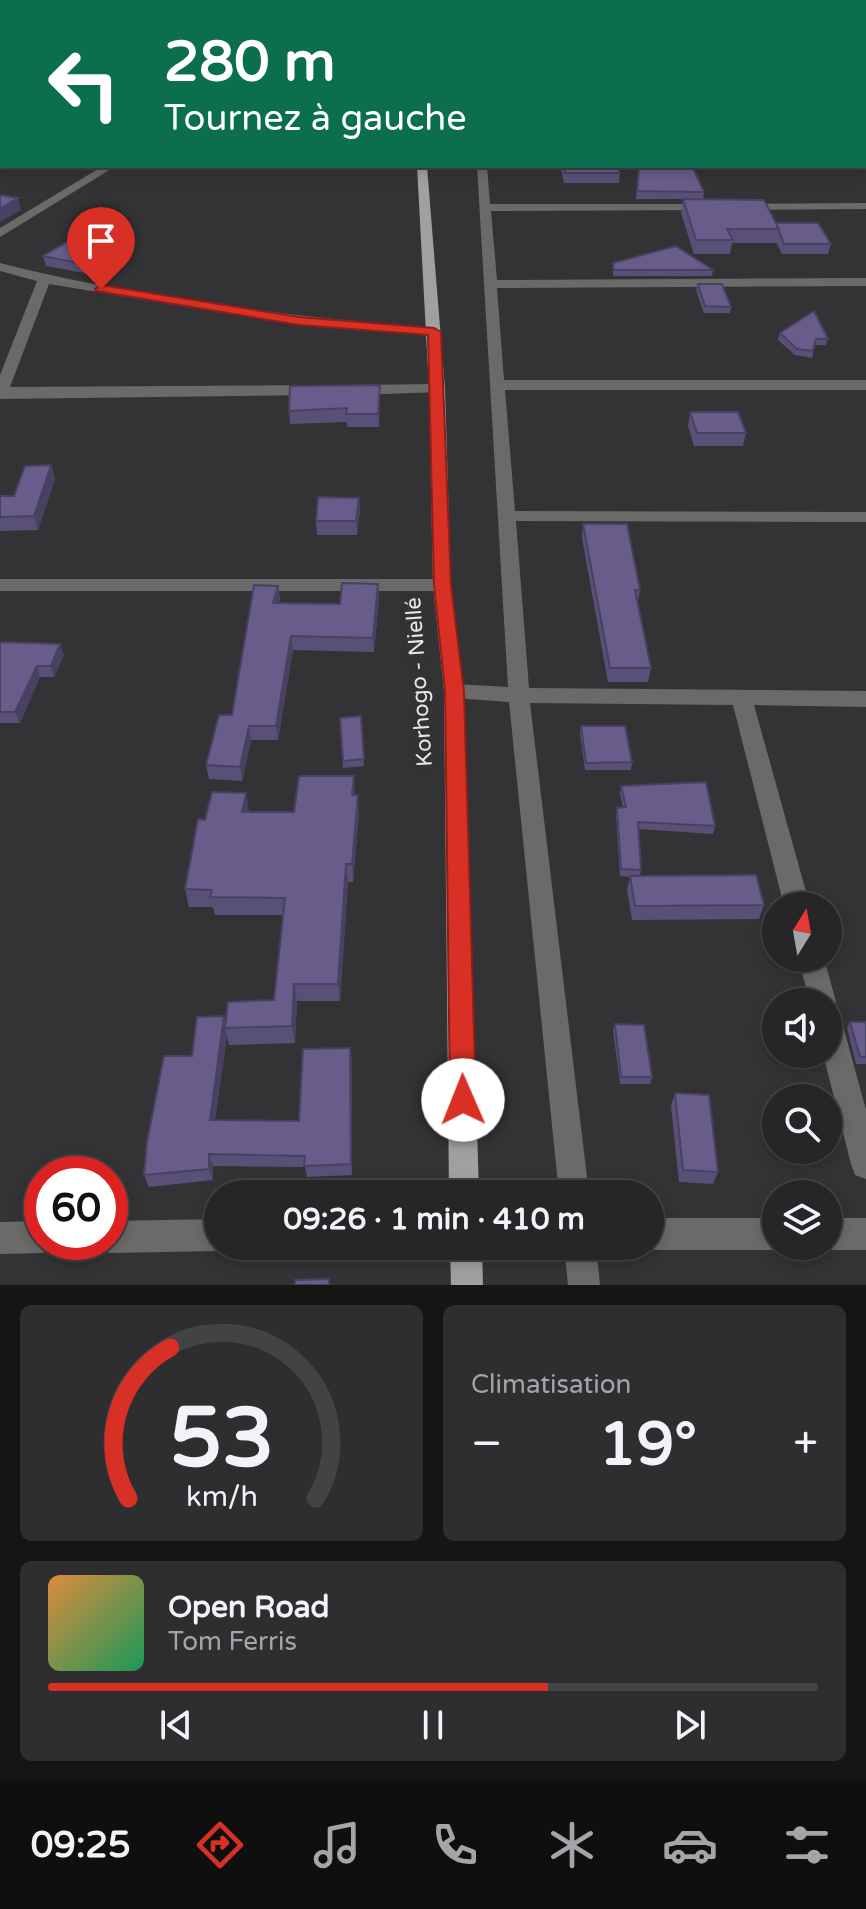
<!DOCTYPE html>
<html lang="fr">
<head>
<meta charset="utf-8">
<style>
  :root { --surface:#262628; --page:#2e2e30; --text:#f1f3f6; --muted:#a4a5a8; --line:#424345; --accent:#d93025 }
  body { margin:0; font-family:"Varela Round",sans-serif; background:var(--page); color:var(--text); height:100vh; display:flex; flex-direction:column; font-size:30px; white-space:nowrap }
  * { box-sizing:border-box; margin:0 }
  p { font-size:26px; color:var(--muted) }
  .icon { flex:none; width:44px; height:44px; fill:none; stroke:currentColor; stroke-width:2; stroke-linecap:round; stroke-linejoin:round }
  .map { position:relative; height:1285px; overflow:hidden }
  .sheet { display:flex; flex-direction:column; gap:20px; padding:20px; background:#151516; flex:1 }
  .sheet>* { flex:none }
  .top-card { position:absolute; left:0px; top:0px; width:866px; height:168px; box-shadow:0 4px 12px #0003,0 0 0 2px var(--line); background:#0b6e4f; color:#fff; overflow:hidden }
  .needle { width:52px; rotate:11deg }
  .controls { position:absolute; left:762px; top:892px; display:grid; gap:16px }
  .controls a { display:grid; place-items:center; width:80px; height:80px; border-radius:50%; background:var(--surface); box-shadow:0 4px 12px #0003,0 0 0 2px var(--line); font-size:40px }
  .speed { position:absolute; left:24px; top:1156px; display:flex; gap:16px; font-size:40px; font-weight:700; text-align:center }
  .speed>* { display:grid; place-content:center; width:104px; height:104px; border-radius:50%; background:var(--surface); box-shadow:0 4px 12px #0003,0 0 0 2px var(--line); line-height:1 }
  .speed .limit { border:12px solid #d22; background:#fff; color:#111 }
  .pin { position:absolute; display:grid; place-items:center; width:68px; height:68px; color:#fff; margin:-82px -34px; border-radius:50% 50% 50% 0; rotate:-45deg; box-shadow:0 0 8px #0007 }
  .pin .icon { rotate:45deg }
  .me { position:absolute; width:88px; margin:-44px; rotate:359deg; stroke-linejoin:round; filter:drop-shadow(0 0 6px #0008) }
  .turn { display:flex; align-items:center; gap:28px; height:168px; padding:0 32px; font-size:36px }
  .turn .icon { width:104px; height:104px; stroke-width:2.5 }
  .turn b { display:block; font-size:56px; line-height:68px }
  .big { font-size:60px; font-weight:700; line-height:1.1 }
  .sheet .tile { flex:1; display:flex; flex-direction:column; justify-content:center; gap:12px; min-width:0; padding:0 28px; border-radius:12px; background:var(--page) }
  .sheet .dial { align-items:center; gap:0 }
  .dial svg { height:208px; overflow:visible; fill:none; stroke:var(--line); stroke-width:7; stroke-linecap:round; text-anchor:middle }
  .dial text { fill:var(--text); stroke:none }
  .song { display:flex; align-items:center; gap:24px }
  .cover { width:96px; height:96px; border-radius:12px; background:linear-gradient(135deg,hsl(30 70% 55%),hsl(150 70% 35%)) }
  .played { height:8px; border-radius:4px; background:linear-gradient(90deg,var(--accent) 65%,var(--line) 65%) }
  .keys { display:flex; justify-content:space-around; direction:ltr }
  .heat { display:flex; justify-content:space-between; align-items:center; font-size:44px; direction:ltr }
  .sheet .tiles { flex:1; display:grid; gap:20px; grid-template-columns:1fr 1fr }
  .tile:last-child { grid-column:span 2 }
  .trip { position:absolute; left:204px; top:1180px; width:460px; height:80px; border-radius:40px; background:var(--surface); box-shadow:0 4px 12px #0003,0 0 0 2px var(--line); font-weight:700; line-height:80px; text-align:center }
  .menu { display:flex; height:128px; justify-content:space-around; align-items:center; background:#0f0f10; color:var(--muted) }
  .menu .icon { width:56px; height:56px }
  .menu .active { color:var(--accent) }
  .menu b { font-size:36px; color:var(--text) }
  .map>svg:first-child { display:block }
</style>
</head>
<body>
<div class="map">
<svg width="866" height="1285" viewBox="0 0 866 1285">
  <rect width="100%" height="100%" fill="#333235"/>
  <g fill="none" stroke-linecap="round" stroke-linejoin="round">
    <path fill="#6a6b69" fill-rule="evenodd" d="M159 0H169L171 2H161Z
      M296 0H304L305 2H297Z
      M459 0H467L468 2H460Z
      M0 31H2V37H0Z
      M103 166H116L0 237V228Z
      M477 166H487L490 204H707L713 207 707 210 491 211 497 280 866 278V286L497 288 504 380H866V390H505L515 511 866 512V522L516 521 529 688 866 691V707L754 705 810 906H784L733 705 530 703 589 1194H559L509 702 454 698 447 696 444 691 447 686 454 684 508 687Z
      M866 203V209L743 210 737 207 743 204Z
      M0 263C141 299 289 316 434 328L441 332 434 336 299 325 49 284 10 387 317 385 325 390 317 395 0 399V375L37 281 0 271Z
      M437 384 442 386V392L353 395 345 390 353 385Z
      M0 579H442L451 585 442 591H0Z
      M798 958H824L836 1002 832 1011 838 1013 842 1022 866 1110V1179L855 1175 851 1164 823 1054H828V1002H810Z
      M650 1218H776V1246H785L776 1250H650L641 1246H650Z
      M828 1218H866V1250H828L819 1246H828Z
      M218 1219V1246H229L218 1251 110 1253 99 1248 96 1242H110V1221Z
      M42 1221V1242H56L53 1248 42 1253 0 1254V1222Z
      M564 1246H596L600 1285H568Z"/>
    <path fill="#a0a19f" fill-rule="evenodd" d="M411 0H419L410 2Z
      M417 166H427L445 389 451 585 464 691 479 1194H449L444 691 433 585 429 389Z
      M450 1246H482L483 1285H451Z"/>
  </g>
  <path fill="#595077" d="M560 166H617L620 173 619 183H564Z
    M639 166 704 192 703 200 776 223 831 244 828 254H782L776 242V243H732L730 254H694L681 213 683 199H685H636Z
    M125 243 127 252 95 275 46 266 43 256Z
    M613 263 713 270 712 276H613Z
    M698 284 731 307 730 313H704L696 290Z
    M780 333 828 339 826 345H815L812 358 795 355 778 340Z
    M380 385 379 427H347V422L290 424 289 411Z
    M690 413 746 433 743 446H694L688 426Z
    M51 465 55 479 38 530 0 531V496H14Z
    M359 498 360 511 357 535H317L316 521Z
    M583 524 640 590 638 602 651 668 648 682H608L582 538Z
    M278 586 280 600 279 603 340 604 379 598 374 652 293 650 278 740H251L242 781 209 779 206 765 232 715Z
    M0 642 64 655 54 677H40L20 723H0Z
    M361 716 364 766 343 768 340 718Z
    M581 726 632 762 631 770H585L580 734Z
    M621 786 715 826 713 834 638 829 641 870 640 876 764 905 759 919 632 920 627 890 630 877 620 876 616 815 617 808 623 807 620 794Z
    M355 795 359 813 353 882H348L340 1001H297L295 1043 229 1045 227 1035 215 1120 299 1121 350 1048 352 1061V1175L307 1177 305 1167 213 1166V1180L149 1187 144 1175 192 1056 226 1021 274 1000 283 915H215L213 907H189L185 889 205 820 249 812H294Z
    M850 1022H866V1064H856L847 1028Z
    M615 1024 652 1077 650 1084H620L613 1030Z
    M675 1093 718 1172 713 1184 679 1182 671 1106Z"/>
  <path fill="#494161" d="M18 198 21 210 0 222V209Z
    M125 243 127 252 95 275 93 266Z
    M51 465 55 479 38 530 34 516Z
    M359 498 360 511 357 535 356 521Z
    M378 584 379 598 374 652 373 638Z
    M278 586 280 600 275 617 273 603Z
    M291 636 293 650 278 740 276 726Z
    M60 644 64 655 54 677 51 666Z
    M37 666 40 677 20 723 15 712Z
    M249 726 251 740 242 781 240 767Z
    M354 776 355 794 353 813 352 795Z
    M246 793 249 811 242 812Z
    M358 795 359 813 353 882 352 864Z
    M346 864 348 882 340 1001 338 984Z
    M294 984 297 1001 295 1043 292 1026Z
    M224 1016 228 1028H225L227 1035 213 1132 210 1120Z
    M350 1048 352 1061V1175L351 1164Z
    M209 1154 213 1166V1180L209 1169Z"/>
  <path fill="#685d8a" stroke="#494161" stroke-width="2" d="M198 0H293L297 2 192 1Z
    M563 166H617L620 173H565Z
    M639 166H692L704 192 637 191Z
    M0 195 18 198 0 209Z
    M683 199 764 200 779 229H727L733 240H696Z
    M776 223H818L831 244H784Z
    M79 235 125 243 93 266 43 256Z
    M676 246 713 270H614L613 263Z
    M698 284H722L731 307 705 306Z
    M814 311 828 339H816L813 351 797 349 780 333Z
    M380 385 378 414H346L347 408 289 411 290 386Z
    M690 412H738L746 433H697Z
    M51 465 34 516 0 517V496H14L25 466Z
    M318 497 359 498 356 521H316Z
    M583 524H627L640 590H635L651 668H610Z
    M342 583 378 584 373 638 291 636 276 726H249L240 767 206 765 219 715H232L254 585 278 586 273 603 340 604Z
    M0 642 60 644 51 666H37L15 712H0Z
    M361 716 364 759 343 761 340 718Z
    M581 726H625L632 762 586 763Z
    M299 776H354L352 795H358L352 864H346L338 984H294L292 1026 225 1028 228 1002 274 1000 285 898 210 897 212 890 185 889 198 819 205 820 212 792 246 793 242 812H294Z
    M706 782 715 826 638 822 641 870 621 869 617 808 626 807 621 786Z
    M756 875 764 905 635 906 630 876Z
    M224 1016 210 1120 299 1121 303 1049 350 1048 351 1164 304 1166 305 1156 209 1154V1169L144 1175 147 1142 164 1056H192L197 1017Z
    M850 1022H866V1057H860Z
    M615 1024 644 1025 652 1077H621Z
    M675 1093 709 1095 718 1172 683 1170Z
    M329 1279V1285H295V1280Z"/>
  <path fill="#d93025" stroke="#8d1f18" stroke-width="2" d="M101 285 299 317 434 328 441 332 451 585 464 691 476 1100 472 1109 463 1113 453 1109 450 1100 445 691 434 585 428 335 299 325 96 291 95 289Z"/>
  <g text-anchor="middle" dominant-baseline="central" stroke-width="8" stroke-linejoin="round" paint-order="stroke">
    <g font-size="22" fill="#e8e8e9" stroke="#333235">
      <text transform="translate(419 682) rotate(-94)">Korhogo - Niellé</text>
    </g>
  </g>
</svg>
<div class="controls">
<a><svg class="needle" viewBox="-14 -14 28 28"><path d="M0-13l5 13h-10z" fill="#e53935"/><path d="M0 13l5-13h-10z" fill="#a4a5a8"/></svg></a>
<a><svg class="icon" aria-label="sound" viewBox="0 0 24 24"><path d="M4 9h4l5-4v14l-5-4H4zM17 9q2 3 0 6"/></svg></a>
<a><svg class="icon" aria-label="search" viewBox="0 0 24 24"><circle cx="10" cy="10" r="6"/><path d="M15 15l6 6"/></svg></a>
<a><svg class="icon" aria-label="layers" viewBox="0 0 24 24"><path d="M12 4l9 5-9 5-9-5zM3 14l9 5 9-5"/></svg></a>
</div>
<div class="speed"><div class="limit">60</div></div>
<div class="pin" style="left:101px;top:289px;background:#d93025"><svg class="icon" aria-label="arrive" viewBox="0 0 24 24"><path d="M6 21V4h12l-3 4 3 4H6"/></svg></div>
<svg class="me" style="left:463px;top:1100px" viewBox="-20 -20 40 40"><circle r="19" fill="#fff"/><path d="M0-13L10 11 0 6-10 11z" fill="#d93025"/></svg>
<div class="trip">09:26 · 1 min · 410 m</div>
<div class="top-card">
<div class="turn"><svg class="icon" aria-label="left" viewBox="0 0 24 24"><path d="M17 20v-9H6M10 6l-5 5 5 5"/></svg><div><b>280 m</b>Tournez à gauche</div></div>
</div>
</div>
<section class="sheet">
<div class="tiles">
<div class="tile dial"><svg viewBox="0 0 100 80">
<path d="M14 69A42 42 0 1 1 86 69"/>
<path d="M14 69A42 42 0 0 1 30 11" stroke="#d93025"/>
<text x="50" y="56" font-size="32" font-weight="700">53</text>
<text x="50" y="72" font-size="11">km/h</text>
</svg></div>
<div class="tile"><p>Climatisation</p>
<div class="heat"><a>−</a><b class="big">19°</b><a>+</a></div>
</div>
<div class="tile">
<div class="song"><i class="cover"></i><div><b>Open Road</b><p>Tom Ferris</p></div></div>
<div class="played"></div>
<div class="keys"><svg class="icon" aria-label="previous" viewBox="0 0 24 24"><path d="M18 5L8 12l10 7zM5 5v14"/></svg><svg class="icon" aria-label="pause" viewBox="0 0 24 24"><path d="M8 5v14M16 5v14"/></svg><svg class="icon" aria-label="next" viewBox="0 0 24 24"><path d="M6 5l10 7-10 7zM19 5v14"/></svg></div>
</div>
</div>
</section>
<nav class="menu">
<b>09:25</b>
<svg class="icon active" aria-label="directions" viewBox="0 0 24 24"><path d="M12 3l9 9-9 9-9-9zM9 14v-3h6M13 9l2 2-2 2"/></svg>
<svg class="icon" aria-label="music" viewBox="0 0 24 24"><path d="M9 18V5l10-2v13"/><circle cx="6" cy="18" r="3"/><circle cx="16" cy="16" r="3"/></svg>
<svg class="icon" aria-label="phone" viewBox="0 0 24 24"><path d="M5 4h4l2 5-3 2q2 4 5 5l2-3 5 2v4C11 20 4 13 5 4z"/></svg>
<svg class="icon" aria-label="climate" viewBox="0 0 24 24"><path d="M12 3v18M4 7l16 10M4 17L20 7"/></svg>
<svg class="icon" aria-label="car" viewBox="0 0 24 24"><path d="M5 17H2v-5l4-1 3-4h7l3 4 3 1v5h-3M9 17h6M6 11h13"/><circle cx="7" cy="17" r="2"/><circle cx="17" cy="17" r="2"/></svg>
<svg class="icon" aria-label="filters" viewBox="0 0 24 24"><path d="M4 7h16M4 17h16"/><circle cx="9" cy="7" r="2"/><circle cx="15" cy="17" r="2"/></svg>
</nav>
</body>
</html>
